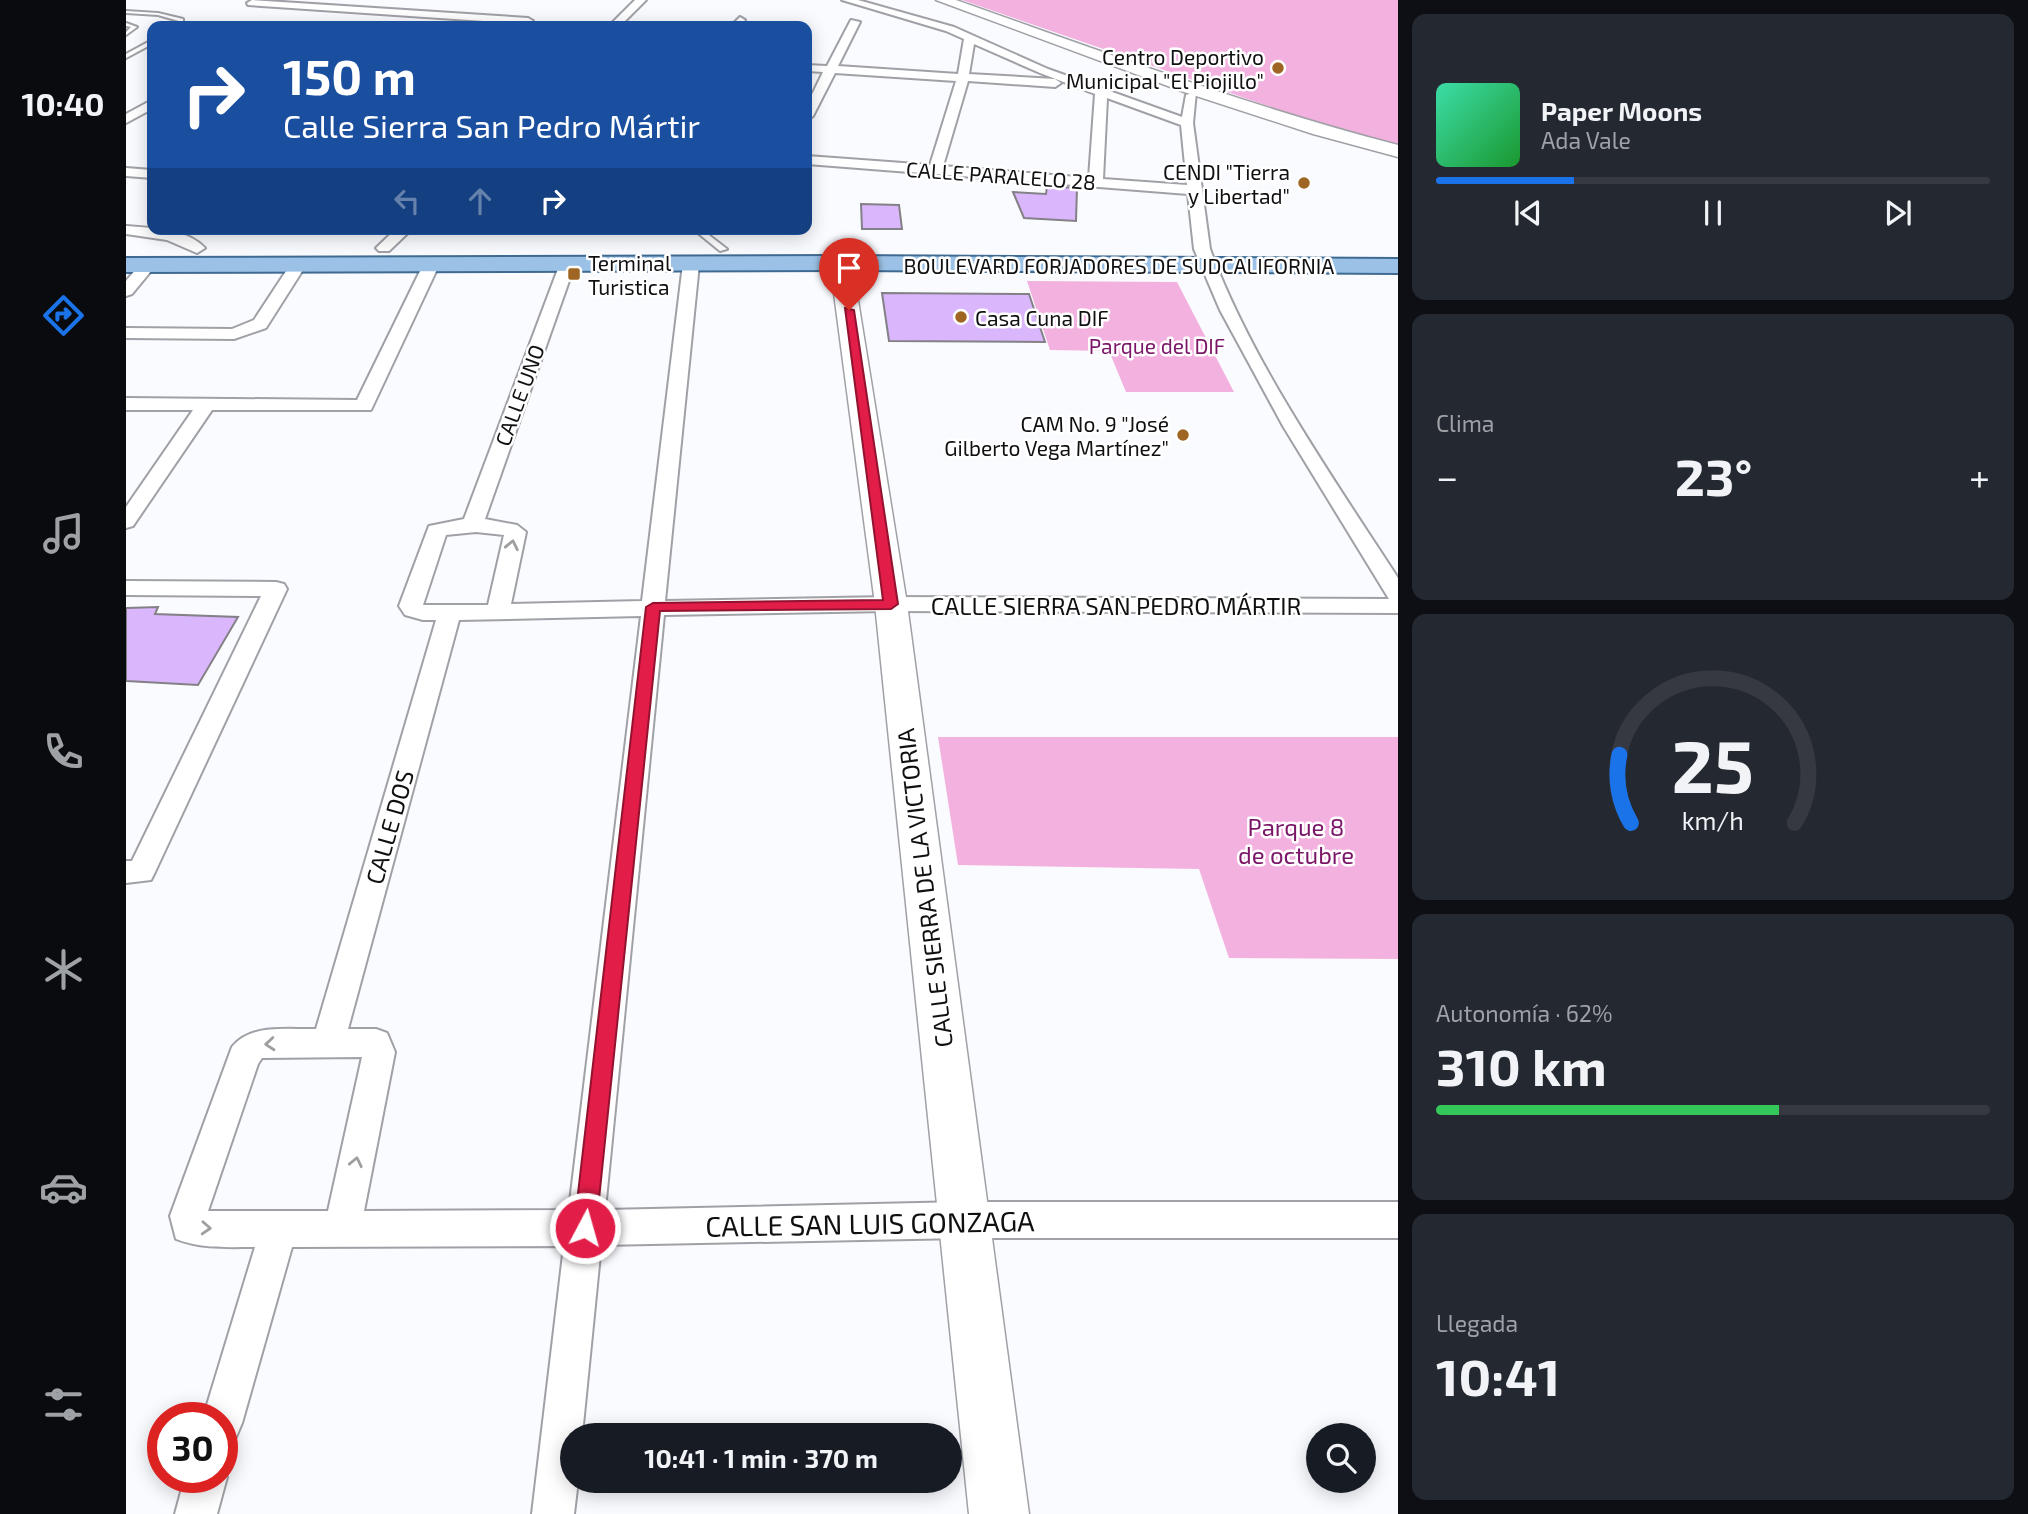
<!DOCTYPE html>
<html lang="es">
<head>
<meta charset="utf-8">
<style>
  :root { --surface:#171b24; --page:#242831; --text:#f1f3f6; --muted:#9ea1a6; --line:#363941; --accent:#1a73e8 }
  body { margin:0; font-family:"Exo 2",sans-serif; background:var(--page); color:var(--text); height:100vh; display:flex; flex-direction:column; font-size:26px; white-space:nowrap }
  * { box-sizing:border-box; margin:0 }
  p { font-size:23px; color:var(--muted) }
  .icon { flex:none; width:38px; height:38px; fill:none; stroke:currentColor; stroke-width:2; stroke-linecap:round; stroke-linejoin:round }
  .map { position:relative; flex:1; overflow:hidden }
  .drawer { display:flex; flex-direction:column; gap:14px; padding:14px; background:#0d0f14; width:630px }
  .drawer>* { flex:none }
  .banner { position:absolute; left:21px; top:21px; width:665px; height:214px; border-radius:14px; box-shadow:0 4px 18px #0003; background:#1a4fa0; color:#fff; overflow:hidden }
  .tools { position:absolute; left:1180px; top:1423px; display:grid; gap:14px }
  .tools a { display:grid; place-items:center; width:70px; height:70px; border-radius:50%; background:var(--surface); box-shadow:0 4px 18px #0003; font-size:35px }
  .speed { position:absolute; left:21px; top:1402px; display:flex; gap:14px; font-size:35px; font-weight:700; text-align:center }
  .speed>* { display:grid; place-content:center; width:91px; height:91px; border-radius:50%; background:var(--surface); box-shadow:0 4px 18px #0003; line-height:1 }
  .speed .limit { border:10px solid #d22; background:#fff; color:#111 }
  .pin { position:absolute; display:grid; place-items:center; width:60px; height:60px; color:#fff; margin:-72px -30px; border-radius:50% 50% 50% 0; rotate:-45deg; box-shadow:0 0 7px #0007 }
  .pin .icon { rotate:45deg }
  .me { position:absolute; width:77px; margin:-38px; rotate:6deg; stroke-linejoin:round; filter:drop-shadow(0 0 5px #0008) }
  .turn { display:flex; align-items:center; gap:24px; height:147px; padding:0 21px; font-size:32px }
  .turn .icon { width:91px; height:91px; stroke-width:2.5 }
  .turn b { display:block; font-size:49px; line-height:60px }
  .lanes { display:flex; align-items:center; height:66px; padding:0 21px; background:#0003; justify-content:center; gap:35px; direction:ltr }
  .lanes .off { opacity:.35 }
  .big { font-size:52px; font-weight:700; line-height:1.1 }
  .drawer .widget { flex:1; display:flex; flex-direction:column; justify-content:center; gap:10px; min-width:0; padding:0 24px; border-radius:14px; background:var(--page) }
  .drawer .dial { align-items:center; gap:0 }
  .dial svg { height:182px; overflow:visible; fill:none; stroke:var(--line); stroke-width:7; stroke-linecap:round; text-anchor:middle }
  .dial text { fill:var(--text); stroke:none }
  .song { display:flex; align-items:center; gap:21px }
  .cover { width:84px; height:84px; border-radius:10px; background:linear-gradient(135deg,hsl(160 70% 55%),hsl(130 70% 35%)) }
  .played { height:7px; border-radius:4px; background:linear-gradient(90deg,var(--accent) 25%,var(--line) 25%) }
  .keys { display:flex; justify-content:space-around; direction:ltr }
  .heat { display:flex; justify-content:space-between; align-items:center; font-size:38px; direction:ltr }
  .charge { height:10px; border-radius:5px; background:linear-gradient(90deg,#34c759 62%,var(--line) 0) }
  .trip { position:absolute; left:434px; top:1423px; width:402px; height:70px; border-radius:35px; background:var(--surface); box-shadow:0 4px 18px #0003; font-weight:700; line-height:70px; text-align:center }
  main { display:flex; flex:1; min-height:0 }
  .tab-bar { display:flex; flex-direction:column; width:126px; justify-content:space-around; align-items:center; background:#090b0e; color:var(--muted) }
  .tab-bar .icon { width:49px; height:49px }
  .tab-bar .on { color:var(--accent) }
  .tab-bar b { font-size:32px; color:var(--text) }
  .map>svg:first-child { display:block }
</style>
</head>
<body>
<main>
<nav class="tab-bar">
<b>10:40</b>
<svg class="icon on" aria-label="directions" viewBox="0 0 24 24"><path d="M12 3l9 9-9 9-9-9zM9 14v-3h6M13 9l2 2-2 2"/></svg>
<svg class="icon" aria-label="music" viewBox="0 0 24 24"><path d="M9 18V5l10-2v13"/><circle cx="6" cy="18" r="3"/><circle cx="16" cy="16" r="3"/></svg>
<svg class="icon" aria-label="phone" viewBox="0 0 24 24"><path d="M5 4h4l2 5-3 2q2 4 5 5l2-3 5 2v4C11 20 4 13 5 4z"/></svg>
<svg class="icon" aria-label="climate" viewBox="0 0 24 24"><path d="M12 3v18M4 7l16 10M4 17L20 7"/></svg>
<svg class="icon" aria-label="car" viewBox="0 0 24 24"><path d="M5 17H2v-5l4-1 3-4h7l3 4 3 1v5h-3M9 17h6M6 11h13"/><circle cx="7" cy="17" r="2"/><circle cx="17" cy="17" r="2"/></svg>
<svg class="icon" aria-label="filters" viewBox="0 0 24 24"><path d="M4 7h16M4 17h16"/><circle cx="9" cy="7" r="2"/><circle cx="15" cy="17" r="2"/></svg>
</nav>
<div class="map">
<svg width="1272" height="1514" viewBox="0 0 1272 1514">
  <rect width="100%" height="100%" fill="#fafbff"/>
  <path fill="#f3b1e0" d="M836 0H1272V145L1228 136Z
    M901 281 1051 282 1108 392H1000L983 351 924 350Z
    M812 737H1272V959L1103 958 1073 869 832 865Z"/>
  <path fill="#dab6fd" stroke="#838086" stroke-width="2" d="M921 186 951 188 950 221 898 218 887 192 920 194Z
    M735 204 773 205 776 229H736Z
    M756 293 903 294 919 342 763 341Z
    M32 607 29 614 112 617 72 685 0 681V608Z"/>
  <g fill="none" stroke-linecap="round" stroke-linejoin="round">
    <defs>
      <path id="lane" d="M0 11 32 13 57 19V26H53V21L32 15 0 13Z
        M0 23 11 27 0 35V32L5 27 0 26Z
        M26 40V44L0 58V54Z
        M567 229H575L601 249 594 251Z"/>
      <path id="street" d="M126 0 402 18 407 21 402 24 122 5 121 3Z
        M509 0H520L494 26H483Z
        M716 0H732L828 27 922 69 1056 117 1060 95 1070 92 1067 123 1084 249C1125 361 1207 478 1272 578V613L763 611 538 615 479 1210 837 1202H1272V1238H837L475 1245 456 1435H446V1480H452L448 1514H406L438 1246 166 1247 116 1423 110 1437 96 1443V1418H77L129 1247C101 1247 76 1249 50 1239L44 1216 106 1047C125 1023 162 1030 190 1029L310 620H297L279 615 273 606 303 526 338 519 435 261H447L449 264 359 519 391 525 400 532 385 604 516 601 557 264 565 259 573 264 539 601 763 597 1263 599 1157 426 1094 310 1068 249 1062 194 681 164V156L804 165 830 81 709 73 687 116 681 120V105L697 72 681 71V65L701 66 725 20 734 22 712 66 832 74 838 39 820 31ZM848 44 914 73 969 94 963 178 817 166 842 81 929 87 935 83 929 79 843 74ZM981 98 1055 125 1061 185 977 179ZM350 532 378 535 362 605H297L320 535ZM515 616 443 1210 238 1211 269 1052 261 1033 250 1029H222L333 620ZM236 1057 202 1211H82L132 1064 136 1058Z
        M614 17 619 20 615 26H605Z
        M26 100V109L0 123V114Z
        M0 168 26 170V178L0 176Z
        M0 226C24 228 61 228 79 248L71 253 41 240 0 234Z
        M270 229H286L263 251H253L250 248Z
        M22 260 30 265 6 294 0 296V281L16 262Z
        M172 260 180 265 140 328 108 339 0 338V328L106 329 128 320 166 262Z
        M305 260 313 265 245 410H86L7 526 0 528V507L67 410H0V398L231 400 297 265Z
        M0 581 150 582 158 584 161 589 29 872 25 880 0 883V861H6L135 596 0 595Z
        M96 1466 101 1477 91 1514H49L59 1477H96Z"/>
      <path id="secondary" d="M810 0H830C977 52 1122 106 1272 145V157L1187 134 1058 92Z
        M715 256 723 258 726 263 781 604 903 1514H843L749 604 704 263 707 258Z"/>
      <path id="primary" d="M715 256 1272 259V273L715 270 0 272V258Z"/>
    </defs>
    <use href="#lane" stroke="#a0a1a7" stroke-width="4"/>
    <use href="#street" stroke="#a0a1a7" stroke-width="4"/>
    <use href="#secondary" stroke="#a0a1a7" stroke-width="3"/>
    <use href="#primary" stroke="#3f6a91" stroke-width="4"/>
    <use href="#lane" fill="#fff" fill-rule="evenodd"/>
    <use href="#street" fill="#fff" fill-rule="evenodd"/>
    <use href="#secondary" fill="#fff" fill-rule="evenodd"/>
    <use href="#primary" fill="#9bc2e6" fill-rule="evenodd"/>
  </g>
  <defs><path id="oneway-chevron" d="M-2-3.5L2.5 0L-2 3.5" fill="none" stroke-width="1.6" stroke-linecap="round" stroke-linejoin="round" transform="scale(1.75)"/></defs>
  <g stroke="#9f9fa0">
    <use href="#oneway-chevron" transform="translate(386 545) rotate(-78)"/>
    <use href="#oneway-chevron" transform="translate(144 1044) rotate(175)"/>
    <use href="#oneway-chevron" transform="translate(230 1162) rotate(-78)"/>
    <use href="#oneway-chevron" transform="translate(80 1228) rotate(3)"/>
  </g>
  <path fill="#e11d48" stroke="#92132f" stroke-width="2" d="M719 308 728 310 772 604 765 609 534 611 470 1228 466 1235 459 1239 451 1235 448 1228 520 607 527 603 757 600Z"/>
  <g fill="#9e6622" stroke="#fff" stroke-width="2.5">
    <circle cx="1152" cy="68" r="7"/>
    <circle cx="1178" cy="183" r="7"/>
    <rect x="441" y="267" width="14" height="14" rx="3.5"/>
    <circle cx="835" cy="317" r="7"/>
    <circle cx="1057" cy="435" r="7"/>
  </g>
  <g text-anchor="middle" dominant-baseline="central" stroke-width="5" stroke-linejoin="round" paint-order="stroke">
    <g font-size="21" fill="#101012" stroke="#fff" text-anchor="end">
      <text x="1138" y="56">Centro Deportivo<tspan x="1138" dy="24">Municipal "El Piojillo"</tspan></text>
      <text x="1164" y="171">CENDI "Tierra<tspan x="1164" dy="24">y Libertad"</tspan></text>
      <text x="462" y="262" text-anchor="start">Terminal<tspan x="462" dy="24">Turistica</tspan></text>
      <text x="849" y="317" text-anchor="start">Casa Cuna DIF</text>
      <text x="1043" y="423">CAM No. 9 "José<tspan x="1043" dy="24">Gilberto Vega Martínez"</tspan></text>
    </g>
    <g font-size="21" fill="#101012" stroke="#fff">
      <text transform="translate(875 175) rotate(4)">CALLE PARALELO 28</text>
      <text x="993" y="265">BOULEVARD FORJADORES DE SUDCALIFORNIA</text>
      <text transform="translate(393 395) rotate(-70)">CALLE UNO</text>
    </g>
    <g font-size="21" fill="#7a1567" stroke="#fff">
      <text x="1031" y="345">Parque del DIF</text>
    </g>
    <g font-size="24" fill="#101012" stroke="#fff">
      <text x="990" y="605">CALLE SIERRA SAN PEDRO MÁRTIR</text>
      <text transform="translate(263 827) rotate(-74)">CALLE DOS</text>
      <text transform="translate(798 888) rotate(-97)">CALLE SIERRA DE LA VICTORIA</text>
    </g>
    <g font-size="24" fill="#7a1567" stroke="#fff">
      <text x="1170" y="826">Parque 8<tspan x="1170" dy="28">de octubre</tspan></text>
    </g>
    <g font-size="28" fill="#101012" stroke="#fff">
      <text transform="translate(744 1223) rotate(-1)">CALLE SAN LUIS GONZAGA</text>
    </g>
  </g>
</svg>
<div class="tools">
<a><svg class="icon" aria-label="search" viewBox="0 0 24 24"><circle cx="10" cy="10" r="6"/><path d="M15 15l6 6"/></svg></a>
</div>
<div class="speed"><div class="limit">30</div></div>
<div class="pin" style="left:723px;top:310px;background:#d93025"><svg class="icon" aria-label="arrive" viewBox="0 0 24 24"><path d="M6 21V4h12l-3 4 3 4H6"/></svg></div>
<svg class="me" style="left:459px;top:1228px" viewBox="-20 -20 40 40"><circle r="17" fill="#e11d48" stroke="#fff" stroke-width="3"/><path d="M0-11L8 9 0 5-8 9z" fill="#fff"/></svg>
<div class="trip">10:41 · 1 min · 370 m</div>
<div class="banner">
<div class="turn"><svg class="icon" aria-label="right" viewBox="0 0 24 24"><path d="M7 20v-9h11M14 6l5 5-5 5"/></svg><div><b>150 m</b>Calle Sierra San Pedro Mártir</div></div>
<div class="lanes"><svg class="icon off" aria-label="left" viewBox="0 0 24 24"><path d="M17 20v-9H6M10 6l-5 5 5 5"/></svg><svg class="icon off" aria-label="ahead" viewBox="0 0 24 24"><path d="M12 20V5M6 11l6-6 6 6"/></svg><svg class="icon" aria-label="right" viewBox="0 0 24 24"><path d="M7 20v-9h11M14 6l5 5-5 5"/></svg></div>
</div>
</div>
<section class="drawer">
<div class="widget">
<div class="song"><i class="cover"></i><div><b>Paper Moons</b><p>Ada Vale</p></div></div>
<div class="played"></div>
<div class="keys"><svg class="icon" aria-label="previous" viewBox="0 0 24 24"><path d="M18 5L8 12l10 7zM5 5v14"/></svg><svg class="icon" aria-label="pause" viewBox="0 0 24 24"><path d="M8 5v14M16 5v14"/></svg><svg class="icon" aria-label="next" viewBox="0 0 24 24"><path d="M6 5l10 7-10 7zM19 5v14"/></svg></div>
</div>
<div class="widget"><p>Clima</p>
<div class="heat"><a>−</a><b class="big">23°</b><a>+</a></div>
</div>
<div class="widget dial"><svg viewBox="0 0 100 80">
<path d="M14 69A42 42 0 1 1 86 69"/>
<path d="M14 69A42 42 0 0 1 9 39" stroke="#1a73e8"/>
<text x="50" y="56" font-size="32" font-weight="700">25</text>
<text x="50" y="72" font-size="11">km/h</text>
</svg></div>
<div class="widget"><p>Autonomía · 62%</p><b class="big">310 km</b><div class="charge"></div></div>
<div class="widget"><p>Llegada</p><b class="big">10:41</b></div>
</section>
</main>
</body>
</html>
